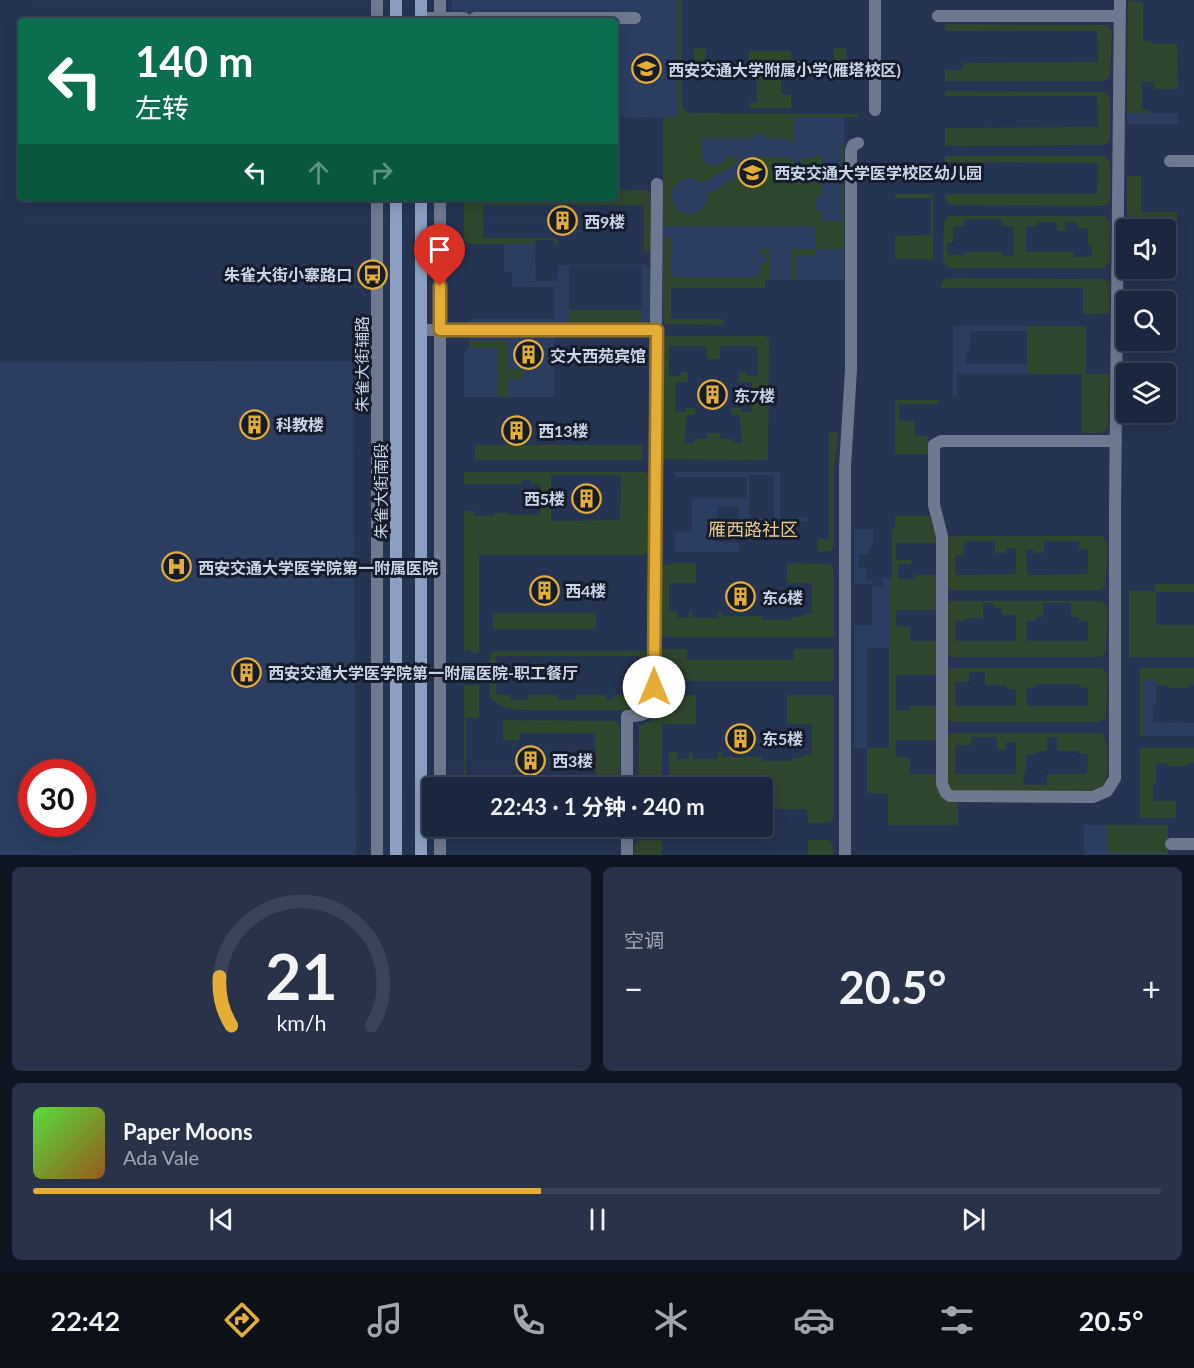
<!DOCTYPE html>
<html lang="zh">
<head>
<meta charset="utf-8">
<style>
  :root { --surface:#1b273e; --page:#283349; --text:#f1f3f6; --muted:#a0a5b0; --line:#394458; --accent:#e5ad35 }
  body { margin:0; font-family:Lato,"Noto Sans SC",sans-serif; background:var(--page); color:var(--text); height:100vh; display:flex; flex-direction:column; font-size:22px; white-space:nowrap }
  * { box-sizing:border-box; margin:0 }
  p { font-size:20px; color:var(--muted) }
  .icon { flex:none; width:33px; height:33px; fill:none; stroke:currentColor; stroke-width:2; stroke-linecap:round; stroke-linejoin:round }
  .map { position:relative; height:855px; overflow:hidden }
  .sheet { display:flex; flex-direction:column; gap:12px; padding:12px; background:#0f1522; flex:1 }
  .sheet>* { flex:none }
  .banner { position:absolute; left:18px; top:18px; width:600px; height:183px; border-radius:6px; box-shadow:0 3px 15px #0003,0 0 0 2px var(--line); background:#0b6e4f; color:#fff; overflow:hidden }
  .controls { position:absolute; left:1116px; top:219px; display:grid; gap:12px }
  .controls a { display:grid; place-items:center; width:60px; height:60px; border-radius:6px; background:var(--surface); box-shadow:0 3px 15px #0003,0 0 0 2px var(--line); font-size:30px }
  .speed { position:absolute; left:18px; top:759px; display:flex; gap:12px; font-size:30px; font-weight:700; text-align:center }
  .speed>* { display:grid; place-content:center; width:78px; height:78px; border-radius:50%; background:var(--surface); box-shadow:0 3px 15px #0003,0 0 0 2px var(--line); line-height:1 }
  .speed .limit { border:9px solid #d22; background:#fff; color:#111 }
  .pin { position:absolute; display:grid; place-items:center; width:51px; height:51px; color:#fff; margin:-62px -26px; border-radius:50% 50% 50% 0; rotate:-45deg; box-shadow:0 0 6px #0007 }
  .pin .icon { rotate:45deg }
  .me { position:absolute; width:66px; margin:-33px; rotate:0deg; stroke-linejoin:round; filter:drop-shadow(0 0 4px #0008) }
  .turn { display:flex; align-items:center; gap:21px; height:126px; padding:0 18px; font-size:27px }
  .turn .icon { width:78px; height:78px; stroke-width:2.5 }
  .turn b { display:block; font-size:42px; line-height:51px }
  .lanes { display:flex; align-items:center; height:57px; padding:0 18px; background:#0003; justify-content:center; gap:30px; direction:ltr }
  .lanes .off { opacity:.35 }
  .big { font-size:45px; font-weight:700; line-height:1.1 }
  .sheet .widget { flex:1; display:flex; flex-direction:column; justify-content:center; gap:9px; min-width:0; padding:0 21px; border-radius:9px; background:var(--page) }
  .sheet .dial { align-items:center; gap:0 }
  .dial svg { height:156px; overflow:visible; fill:none; stroke:var(--line); stroke-width:7; stroke-linecap:round; text-anchor:middle }
  .dial text { fill:var(--text); stroke:none }
  .song { display:flex; align-items:center; gap:18px }
  .cover { width:72px; height:72px; border-radius:9px; background:linear-gradient(135deg,hsl(110 70% 55%),hsl(30 70% 35%)) }
  .played { height:6px; border-radius:3px; background:linear-gradient(90deg,var(--accent) 45%,var(--line) 45%) }
  .keys { display:flex; justify-content:space-around; direction:ltr }
  .heat { display:flex; justify-content:space-between; align-items:center; font-size:33px; direction:ltr }
  .sheet .tiles { flex:1; display:grid; gap:12px; grid-template-columns:1fr 1fr }
  .widget:last-child { grid-column:span 2 }
  .trip { position:absolute; left:422px; top:777px; width:351px; height:60px; border-radius:6px; background:var(--surface); box-shadow:0 3px 15px #0003,0 0 0 2px var(--line); font-weight:700; line-height:60px; text-align:center }
  .tabs { display:flex; height:96px; justify-content:space-around; align-items:center; background:#0b1019; color:var(--muted) }
  .tabs .icon { width:42px; height:42px }
  .tabs .selected { color:var(--accent) }
  .tabs b { font-size:27px; color:var(--text) }
  .map>svg:first-child { display:block }
</style>
</head>
<body>
<div class="map">
<svg width="1194" height="855" viewBox="0 0 1194 855">
  <rect width="100%" height="100%" fill="#243452"/>
  <path fill="#2b3e62" fill-rule="evenodd" d="M452 0H678V117H844V280H663V118L615 117V21H452Z
    M1127 113H1178V124H1127Z
    M504 244H535L536 281H558V265H645L648 266 650 270V322L642 325V266H569V325H554V397H464V352L469 348V319H554V287H512V272L504 271Z
    M953 326H1027V331H970V351L966 352V364H1027V374H957V396H953Z
    M353 361 356 855H0V362ZM32 772H82V824H32Z
    M675 472H780V518H809V521H783V539H739V506H718L717 524H714V542L739 543V552H675V532L692 531V498H747V477H675ZM749 475H774V518H749Z
    M854 529H873V546H869V554H859L858 568H866V580H873V587H883V578H889V648H867V748H854V625H872V584H854Z
    M1144 680H1156V705L1153 706V722L1194 723V736H1144Z
    M1084 825H1168V855H1084Z"/>
  <path fill="#2f472c" fill-rule="evenodd" d="M678 0H682V106L686 113 858 114V117H794V142H787V138H763V133H753V138H702C702 152 700 172 721 164L726 157H737V163L703 183C691 174 678 177 672 191 669 220 706 223 708 194L749 170V157H789L797 165H800L801 158H814L815 155H822V195L815 196V210H822V221H841V143H844V249H815V256H796V280H792V249H815V226H663V117H678Z
    M1128 0 1143 3V41H1151V44H1177L1178 89H1154V82H1142V110H1150V113H1127Z
    M945 24 1107 25 1112 32 1110 76 1104 81H945V70H962L963 63 1098 62 1097 31H945Z
    M694 48H706V79H694Z
    M834 48H846V79H834Z
    M749 51H791V60H800V79H781V94L791 95V108H749V103L757 102V79H749Z
    M945 91 1105 92 1110 97V141L1104 145 945 146V128L1098 127 1097 96H945Z
    M945 156H1105L1110 162V201L1104 206 950 205 946 201 945 194H1097L1098 163 945 162Z
    M1127 176H1141V212H1177V238H1166V230L1127 229Z
    M615 190H646L650 193 651 249 644 253V205H483V238H558V245H554V240H536L535 244H469L464 241V198H615Z
    M895 194H933V259H895V236L931 235V198H895Z
    M948 216H1105L1110 222V261L1104 268H950L943 261 944 222ZM964 219H1002V226H1014V256H1003L1002 252H965V255H947V243L953 242V226H964ZM1037 222H1056L1057 231H1065L1066 222H1077V228H1088V245H1092V257H1074L1073 252H1026V226H1037Z
    M663 237H671V277H759V264H765V255H760V249H769V280H765V288H671V319H724V325L666 324 663 320Z
    M947 278 1105 279 1110 284V314H1083V288H941L942 282Z
    M569 310H642V325H569Z
    M1027 326H1086V374H1109L1108 426 1105 431 1101 433H1082V374H1027Z
    M667 336H765L769 339 768 459 765 460 663 459V340ZM669 346H706L707 359H720V346H758V376H746V372H739V382H752V412H741V408H731V415H740L742 443H733V439H720V433H707V439H694V443H684L687 415H695V408H686V412H675V382H688V372H681V376H669Z
    M469 341H508V369H523V379H508V397H498V348H469Z
    M895 400H939V404H899V421H914L915 436H928V454H895Z
    M829 432H838L834 470V546L831 551 818 552V539H829Z
    M475 445H642V460H475Z
    M464 472H645L649 475 648 550 644 555H479V653H473L469 648 464 653V511H474V516H494V513H509L510 515H539L540 484H531L530 480H522V484H464ZM551 475H621L620 520 551 521Z
    M895 516H930L938 543H896V560H911V564H898V579H915V575H938V610H896V626L910 627V641H938V675H896V710L910 711V706H938V740H896V757L910 758V774H938L950 802H958V825H888V794L867 793V748H889V578L892 577V529H895Z
    M951 536H1102L1107 543 1106 586 1099 590H952L948 588V538ZM965 541H995V553H1006L1007 548H1016V574L955 575V556L964 555ZM1044 541H1079V549H1088V574L1027 575 1026 550H1034V553H1044Z
    M674 563H696V583H669V611H677V618H689V611H692L693 618H718V611H722V616H762V620H790L791 617H804V614H812V583H787V563L829 564 833 567 834 573V637H659V571L663 566Z
    M1155 584H1194V592H1156V625H1194V657H1129V591H1155Z
    M951 601H1102L1107 608 1106 653 1099 657H952L947 654 948 603ZM983 603H993L994 608H1002V615H1016V641H955V621H964L965 618H983ZM1043 603H1071V617H1079V621H1088V641H1027L1026 621H1036V617H1043Z
    M493 613H596V629H493Z
    M659 649H687V660H793L794 649H834V681H659Z
    M493 651H645L648 655V705L640 710H522C510 709 497 707 490 697V655ZM496 656H639V695H613V700H607L606 695H576V700H558V695H529L528 700H511L510 695H496Z
    M951 668H1102L1107 675 1106 718 1099 722H952L948 720V670ZM969 672H985V685H1006L1007 689H1016V706H955V682H969ZM1036 684H1079V687L1088 688V706H1027L1026 688 1036 687Z
    M1140 668H1194V685H1188V688H1167V685H1156V680H1144V736H1140Z
    M464 685H479V718H466V780H531V787H464Z
    M683 695H696V724H662V785L660 787H638L639 726 656 719 668 701Z
    M787 695H834V816L832 821 827 823H808L807 809H762V788L747 787 746 785H730V788L669 787V752H677V759H689V752H692L693 759H718V752H722V757H762V761H790L791 758H804V755H812V724H787Z
    M503 720 616 721 620 727V780H596L595 733H519V740H503Z
    M951 733H1102C1109 740 1109 773 1105 782 1102 789 1095 791 1089 792H952L947 788 948 735ZM972 737H997V750H1006V742H1016V774H955V745H971ZM1047 737H1057V751H1079V754H1088L1087 774H1047V785H1024L1023 774H1026V754H1036V751H1047Z
    M1140 748H1194V763H1188V766H1167V763H1156V784H1153V801H1176V818H1140Z
    M1107 825H1168V853H1107Z
    M639 840H662V855H634V846Z
    M808 840H829L833 844 834 855H808Z"/>
  <g fill="none" stroke-linecap="round" stroke-linejoin="round">
    <path stroke="#6d798f" stroke-width="12" d="M377 0V21
      M440 0V21
      M875 0V110
      M938 16H1120
      M421 18H464
      M475 18H635
      M1170 161H1194
      M377 198V855
      M440 198V788
      M421 330H657
      M1116 441H941L934 445V505L942 536V784L946 793 950 796 1093 797 1107 791 1115 778V509L1120 0
      M440 669H484
      M627 788V716C640 716 650 715 653 702L657 184
      M440 826V855
      M627 826V855
      M1171 844H1194
      M845 855V467L851 370V151L853 145 858 143"/>
    <path stroke="#8c9fc2" stroke-width="12" d="M421 0V21
      M396 21V0
      M396 198V855
      M421 198V855"/>
  </g>
  <g fill="none" stroke-linecap="round" stroke-linejoin="round">
    <defs>
      <path id="route" d="M440 286V330H657L654 687"/>
    </defs>
    <use href="#route" stroke="#957022" stroke-width="15"/>
    <use href="#route" stroke="#e5ad35" stroke-width="10"/>
  </g>
  <defs>
    <symbol id="school-ring" viewBox="-11 -11 22 22"><circle r="9.5" fill="#151c2a" stroke="#e5ad35" stroke-width="1.5"/><path d="M0-5L7-2L0 1L-7-2ZM-4 1L0 2.5L4 1V4Q0 6-4 4Z" fill="#e5ad35"/></symbol>
    <symbol id="building-ring" viewBox="-11 -11 22 22"><circle r="9.5" fill="#151c2a" stroke="#e5ad35" stroke-width="1.5"/><path d="M-4-6H4V6H1V3H-1V6H-4ZM-2.5-4.3h1.7v1.8h-1.7ZM.8-4.3h1.7v1.8H.8ZM-2.5-1h1.7V.8h-1.7ZM.8-1h1.7V.8H.8Z" fill="#e5ad35"/></symbol>
    <symbol id="bus-ring" viewBox="-11 -11 22 22"><circle r="9.5" fill="#151c2a" stroke="#e5ad35" stroke-width="1.5"/><path d="M-5-6H5V4H4V6H2V4H-2V6H-4V4H-5ZM-3.5-4V0h7V-4ZM-3.5 1.2v1.5H-2V1.2ZM2 1.2v1.5H3.5V1.2Z" fill="#e5ad35"/></symbol>
    <symbol id="hospital-ring" viewBox="-11 -11 22 22"><circle r="9.5" fill="#151c2a" stroke="#e5ad35" stroke-width="1.5"/><path d="M-5-5h3v3.5h4V-5h3V5h-3V1.5h-4V5h-3Z" fill="#e5ad35"/></symbol>
  </defs>
  <g fill-rule="evenodd">
    <use href="#school-ring" x="630" y="52" width="33" height="33"/>
    <use href="#school-ring" x="736" y="156" width="33" height="33"/>
    <use href="#building-ring" x="546" y="204" width="33" height="33"/>
    <use href="#bus-ring" x="356" y="258" width="33" height="33"/>
    <use href="#building-ring" x="512" y="338" width="33" height="33"/>
    <use href="#building-ring" x="696" y="378" width="33" height="33"/>
    <use href="#building-ring" x="238" y="408" width="33" height="33"/>
    <use href="#building-ring" x="500" y="414" width="33" height="33"/>
    <use href="#building-ring" x="570" y="482" width="33" height="33"/>
    <use href="#hospital-ring" x="160" y="550" width="33" height="33"/>
    <use href="#building-ring" x="528" y="574" width="33" height="33"/>
    <use href="#building-ring" x="724" y="580" width="33" height="33"/>
    <use href="#building-ring" x="230" y="656" width="33" height="33"/>
    <use href="#building-ring" x="724" y="722" width="33" height="33"/>
    <use href="#building-ring" x="514" y="744" width="33" height="33"/>
  </g>
  <g text-anchor="middle" dominant-baseline="central" stroke-width="6" stroke-linejoin="round" paint-order="stroke">
    <g font-size="16" font-weight="bold" fill="#c9d4e7" stroke="#151c2a" text-anchor="start">
      <text x="668" y="69">西安交通大学附属小学(雁塔校区)</text>
      <text x="774" y="172">西安交通大学医学校区幼儿园</text>
      <text x="584" y="221">西9楼</text>
      <text x="352" y="274" text-anchor="end">朱雀大街小寨路口</text>
      <text x="550" y="355">交大西苑宾馆</text>
      <text x="734" y="395">东7楼</text>
      <text x="276" y="424">科教楼</text>
      <text x="538" y="430">西13楼</text>
      <text x="565" y="498" text-anchor="end">西5楼</text>
      <text x="198" y="567">西安交通大学医学院第一附属医院</text>
      <text x="565" y="590">西4楼</text>
      <text x="762" y="597">东6楼</text>
      <text x="268" y="672">西安交通大学医学院第一附属医院-职工餐厅</text>
      <text x="762" y="738">东5楼</text>
      <text x="552" y="760">西3楼</text>
    </g>
    <g font-size="16" fill="#c9d4e7" stroke="#151c2a">
      <text transform="translate(361 364) rotate(-90)">朱雀大街辅路</text>
      <text transform="translate(380 491) rotate(-90)">朱雀大街南段</text>
    </g>
    <g font-size="18" fill="#eec780" stroke="#151c2a">
      <text x="753" y="529">雁西路社区</text>
    </g>
  </g>
</svg>
<div class="controls">
<a><svg class="icon" aria-label="sound" viewBox="0 0 24 24"><path d="M4 9h4l5-4v14l-5-4H4zM17 9q2 3 0 6"/></svg></a>
<a><svg class="icon" aria-label="search" viewBox="0 0 24 24"><circle cx="10" cy="10" r="6"/><path d="M15 15l6 6"/></svg></a>
<a><svg class="icon" aria-label="layers" viewBox="0 0 24 24"><path d="M12 4l9 5-9 5-9-5zM3 14l9 5 9-5"/></svg></a>
</div>
<div class="speed"><div class="limit">30</div></div>
<div class="pin" style="left:440px;top:286px;background:#d93025"><svg class="icon" aria-label="arrive" viewBox="0 0 24 24"><path d="M6 21V4h12l-3 4 3 4H6"/></svg></div>
<svg class="me" style="left:654px;top:687px" viewBox="-20 -20 40 40"><circle r="19" fill="#fff"/><path d="M0-13L10 11 0 6-10 11z" fill="#e5ad35"/></svg>
<div class="trip">22:43 · 1 分钟 · 240 m</div>
<div class="banner">
<div class="turn"><svg class="icon" aria-label="left" viewBox="0 0 24 24"><path d="M17 20v-9H6M10 6l-5 5 5 5"/></svg><div><b>140 m</b>左转</div></div>
<div class="lanes"><svg class="icon" aria-label="left" viewBox="0 0 24 24"><path d="M17 20v-9H6M10 6l-5 5 5 5"/></svg><svg class="icon off" aria-label="ahead" viewBox="0 0 24 24"><path d="M12 20V5M6 11l6-6 6 6"/></svg><svg class="icon off" aria-label="right" viewBox="0 0 24 24"><path d="M7 20v-9h11M14 6l5 5-5 5"/></svg></div>
</div>
</div>
<section class="sheet">
<div class="tiles">
<div class="widget dial"><svg viewBox="0 0 100 80">
<path d="M14 69A42 42 0 1 1 86 69"/>
<path d="M14 69A42 42 0 0 1 8 44" stroke="#e5ad35"/>
<text x="50" y="56" font-size="32" font-weight="700">21</text>
<text x="50" y="72" font-size="11">km/h</text>
</svg></div>
<div class="widget"><p>空调</p>
<div class="heat"><a>−</a><b class="big">20.5°</b><a>+</a></div>
</div>
<div class="widget">
<div class="song"><i class="cover"></i><div><b>Paper Moons</b><p>Ada Vale</p></div></div>
<div class="played"></div>
<div class="keys"><svg class="icon" aria-label="previous" viewBox="0 0 24 24"><path d="M18 5L8 12l10 7zM5 5v14"/></svg><svg class="icon" aria-label="pause" viewBox="0 0 24 24"><path d="M8 5v14M16 5v14"/></svg><svg class="icon" aria-label="next" viewBox="0 0 24 24"><path d="M6 5l10 7-10 7zM19 5v14"/></svg></div>
</div>
</div>
</section>
<nav class="tabs">
<b>22:42</b>
<svg class="icon selected" aria-label="directions" viewBox="0 0 24 24"><path d="M12 3l9 9-9 9-9-9zM9 14v-3h6M13 9l2 2-2 2"/></svg>
<svg class="icon" aria-label="music" viewBox="0 0 24 24"><path d="M9 18V5l10-2v13"/><circle cx="6" cy="18" r="3"/><circle cx="16" cy="16" r="3"/></svg>
<svg class="icon" aria-label="phone" viewBox="0 0 24 24"><path d="M5 4h4l2 5-3 2q2 4 5 5l2-3 5 2v4C11 20 4 13 5 4z"/></svg>
<svg class="icon" aria-label="climate" viewBox="0 0 24 24"><path d="M12 3v18M4 7l16 10M4 17L20 7"/></svg>
<svg class="icon" aria-label="car" viewBox="0 0 24 24"><path d="M5 17H2v-5l4-1 3-4h7l3 4 3 1v5h-3M9 17h6M6 11h13"/><circle cx="7" cy="17" r="2"/><circle cx="17" cy="17" r="2"/></svg>
<svg class="icon" aria-label="filters" viewBox="0 0 24 24"><path d="M4 7h16M4 17h16"/><circle cx="9" cy="7" r="2"/><circle cx="15" cy="17" r="2"/></svg>
<b>20.5°</b>
</nav>
</body>
</html>
